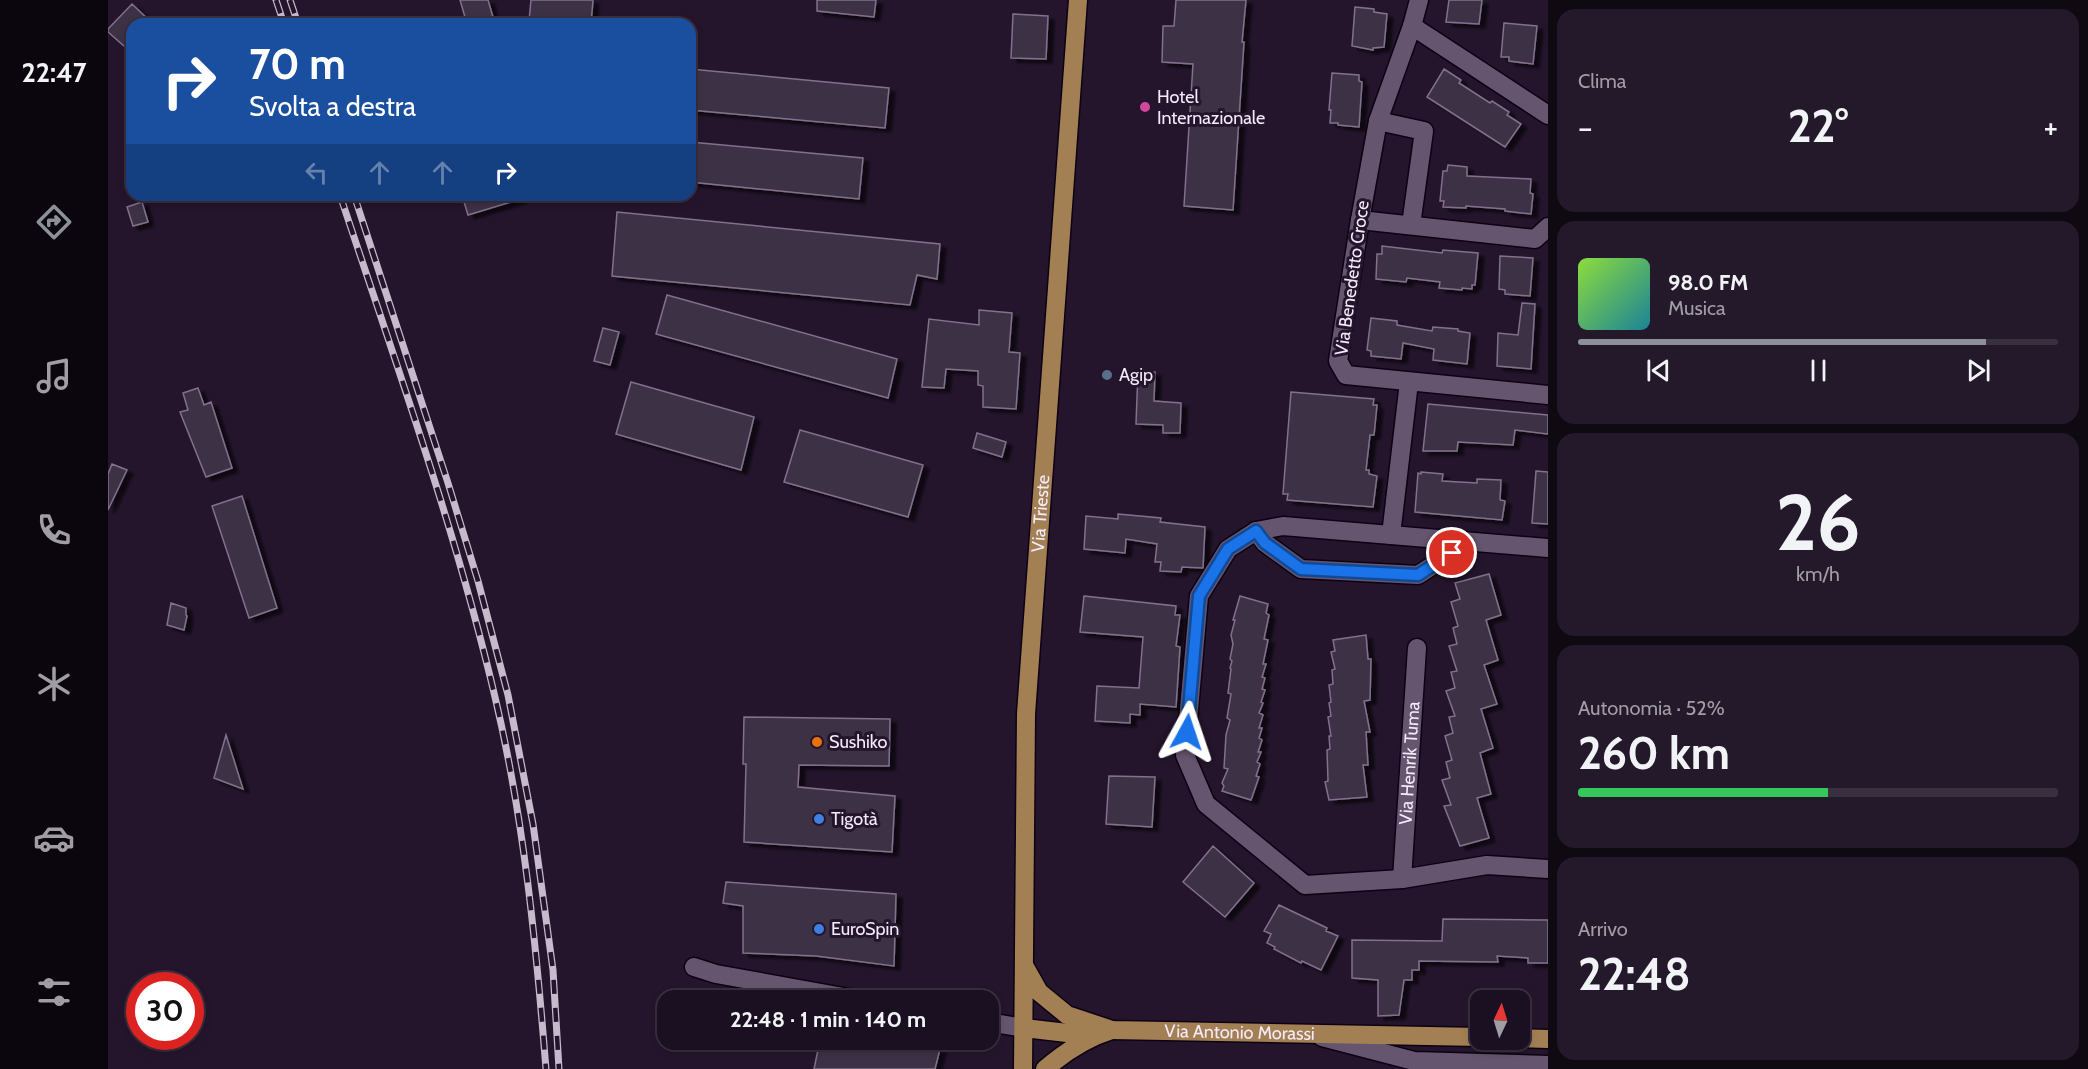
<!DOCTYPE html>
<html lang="it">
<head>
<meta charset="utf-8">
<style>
  :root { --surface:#1b1021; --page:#24192a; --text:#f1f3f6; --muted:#a09da5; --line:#39303f; --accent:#8c9099 }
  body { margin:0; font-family:Cabin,sans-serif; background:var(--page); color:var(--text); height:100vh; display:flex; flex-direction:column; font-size:22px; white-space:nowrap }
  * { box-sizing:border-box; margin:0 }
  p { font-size:20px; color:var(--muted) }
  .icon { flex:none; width:33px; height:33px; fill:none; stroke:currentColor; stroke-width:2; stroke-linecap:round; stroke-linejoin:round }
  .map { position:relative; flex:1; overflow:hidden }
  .details { display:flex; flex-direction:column; gap:9px; padding:9px; background:#0f0912; width:540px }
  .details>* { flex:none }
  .guide { position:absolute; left:18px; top:18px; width:570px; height:183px; border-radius:18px; box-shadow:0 3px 9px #0003,0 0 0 2px var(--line); background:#1a4fa0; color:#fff; overflow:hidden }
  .needle { width:39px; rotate:4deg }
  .tools { position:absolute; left:1362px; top:990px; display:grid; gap:12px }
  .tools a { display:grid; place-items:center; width:60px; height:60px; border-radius:12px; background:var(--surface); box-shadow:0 3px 9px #0003,0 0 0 2px var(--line); font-size:30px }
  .speed { position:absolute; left:18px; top:972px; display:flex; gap:12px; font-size:30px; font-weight:700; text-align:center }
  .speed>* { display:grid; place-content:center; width:78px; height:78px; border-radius:50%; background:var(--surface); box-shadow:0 3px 9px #0003,0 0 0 2px var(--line); line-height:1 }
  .speed .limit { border:9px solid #d22; background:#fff; color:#111 }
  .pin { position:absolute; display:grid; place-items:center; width:51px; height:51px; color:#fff; margin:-26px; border:3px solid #fff; border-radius:50%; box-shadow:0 2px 6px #0007 }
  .me { position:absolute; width:66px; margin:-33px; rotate:5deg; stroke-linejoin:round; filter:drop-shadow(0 0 4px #0008) }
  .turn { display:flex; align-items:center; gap:21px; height:126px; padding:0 24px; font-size:27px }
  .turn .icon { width:78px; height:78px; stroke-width:2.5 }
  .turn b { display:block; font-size:42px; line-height:51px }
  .lanes { display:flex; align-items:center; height:57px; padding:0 24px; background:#0003; justify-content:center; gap:30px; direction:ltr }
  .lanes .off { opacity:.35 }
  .big { font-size:45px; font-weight:800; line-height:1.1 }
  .details .widget { flex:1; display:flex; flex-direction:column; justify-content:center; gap:9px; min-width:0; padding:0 21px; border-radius:18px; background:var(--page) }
  .details .dial { align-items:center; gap:0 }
  .dial b { font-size:78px; line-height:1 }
  .song { display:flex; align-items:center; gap:18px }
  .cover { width:72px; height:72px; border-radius:9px; background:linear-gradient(135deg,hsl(90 70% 55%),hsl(190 70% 35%)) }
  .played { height:6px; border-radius:3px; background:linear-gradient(90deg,var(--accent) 85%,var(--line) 85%) }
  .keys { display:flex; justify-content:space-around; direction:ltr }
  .heat { display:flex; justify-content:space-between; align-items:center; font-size:33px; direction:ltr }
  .charge { height:9px; border-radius:4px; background:linear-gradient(90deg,#34c759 52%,var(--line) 0) }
  .trip { position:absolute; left:549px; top:990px; width:342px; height:60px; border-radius:18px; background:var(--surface); box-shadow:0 3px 9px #0003,0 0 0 2px var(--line); font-weight:800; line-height:60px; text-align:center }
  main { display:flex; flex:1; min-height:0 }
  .dock { display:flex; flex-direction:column; width:108px; justify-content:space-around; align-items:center; background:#0b060d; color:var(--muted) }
  .dock .icon { width:42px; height:42px }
  .dock .active { color:var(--accent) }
  .dock b { font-size:27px; color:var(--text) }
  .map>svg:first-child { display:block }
</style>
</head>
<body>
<main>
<nav class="dock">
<b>22:47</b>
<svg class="icon active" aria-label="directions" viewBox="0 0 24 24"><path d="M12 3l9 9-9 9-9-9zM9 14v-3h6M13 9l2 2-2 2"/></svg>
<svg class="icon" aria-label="music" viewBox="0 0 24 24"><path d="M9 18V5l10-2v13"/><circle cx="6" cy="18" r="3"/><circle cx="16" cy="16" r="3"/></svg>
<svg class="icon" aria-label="phone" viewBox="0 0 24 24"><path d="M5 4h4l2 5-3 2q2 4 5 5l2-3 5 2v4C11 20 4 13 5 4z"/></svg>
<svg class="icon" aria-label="climate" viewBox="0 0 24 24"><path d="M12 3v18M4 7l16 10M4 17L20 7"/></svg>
<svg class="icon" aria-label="car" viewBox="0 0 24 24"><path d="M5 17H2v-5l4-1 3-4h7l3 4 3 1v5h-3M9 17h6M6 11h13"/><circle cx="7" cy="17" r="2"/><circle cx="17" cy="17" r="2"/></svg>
<svg class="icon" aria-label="filters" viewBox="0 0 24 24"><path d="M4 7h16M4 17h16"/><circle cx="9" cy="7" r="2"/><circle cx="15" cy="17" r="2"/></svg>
</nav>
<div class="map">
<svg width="1440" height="1069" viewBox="0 0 1440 1069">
  <defs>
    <filter id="shadow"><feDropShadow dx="6" dy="4" stdDeviation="1.5" flood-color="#0009"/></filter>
  </defs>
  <rect width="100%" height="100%" fill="#24152c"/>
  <path fill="#3e3045" stroke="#82708c" stroke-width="1.5" filter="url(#shadow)" d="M352 0H380L387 24H359Z
    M423 0H485L483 24H454L421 21Z
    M709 0H768L766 17 709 11Z
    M1068 0H1138L1134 42H1136L1125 210 1076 206 1085 64 1054 62 1055 26H1066Z
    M1341 0H1374L1371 24 1338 22Z
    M24 4 45 24H24V53L0 32V29Z
    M1247 7 1266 9V12L1279 14 1276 47 1265 48V50L1244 46Z
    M905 14 940 16 938 59 903 58Z
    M1396 23 1429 26 1425 64 1401 61V57H1393Z
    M582 69 781 88 777 128 582 110Z
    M1336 69 1353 80 1351 83 1382 103 1384 101 1401 112 1399 115 1413 124 1397 147 1319 97Z
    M1224 73 1251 75V81L1254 82 1251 127 1230 125V123H1222L1223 110H1221Z
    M582 142 755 158 751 199 582 182Z
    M1340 165 1359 167V176L1423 179 1422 193 1425 194 1423 214 1397 211V209L1358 206V208L1335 207 1336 201H1332L1335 171H1339Z
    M354 195H413V199L360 215Z
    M34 202 40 222 25 226 19 207Z
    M509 212 832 244 829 279 809 275 802 305 504 276Z
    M1274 246 1334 253 1335 250 1370 253 1367 285H1364V289L1354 288V290L1331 288 1332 282 1299 278 1298 282 1268 279 1269 254H1274Z
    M1392 256 1425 258 1422 296 1397 294V290L1391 289Z
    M559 295 789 359 780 398 548 334Z
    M1414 303 1427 304 1423 369 1389 366 1390 333 1410 335Z
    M871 310 904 313 901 352 912 353 908 409 875 407V386L870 385V371L838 369 836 388 814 387 821 319 871 325Z
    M1263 318 1289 321V325L1324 331 1325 327 1350 329V331L1362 333 1359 364 1325 360 1326 349 1295 343 1293 359 1263 356V351L1259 350Z
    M495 328 511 332 502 365 486 361Z
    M1030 371 1047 372 1046 401 1073 403 1072 433H1055V425L1028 424Z
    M523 382 646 417 633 470 508 434Z
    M90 388 96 405 103 402 124 468 98 477 72 412 80 410 75 393Z
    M1183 392 1266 399 1265 405H1269L1266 435H1262L1258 470H1261V474L1269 476 1265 507 1179 500 1180 494H1175Z
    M1320 404 1440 415V434L1407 430 1405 445 1350 442 1349 451H1315Z
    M692 430 815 465 800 517 676 482Z
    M869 433 898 442 894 457 865 448Z
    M4 464 19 470 0 510V474Z
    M1428 471 1440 472V524L1424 523Z
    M1313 472 1335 474 1334 481 1369 483V479L1393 480 1392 500 1397 501 1394 520 1307 512 1310 473 1313 474Z
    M134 496 169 608 141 618 104 506Z
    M1010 514 1053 518 1052 522 1097 527 1095 568 1074 567 1073 572 1052 571 1053 562H1047L1049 544 1018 539 1017 553 976 549 978 516 1010 519Z
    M1381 574 1393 615 1378 620 1390 660 1376 665 1389 704 1373 709 1385 748 1372 753 1383 794 1369 798 1381 838 1352 846 1336 806 1343 805 1334 780 1342 778 1338 762 1344 760 1337 736 1345 733 1341 717 1347 716 1338 691 1347 688 1343 672 1349 671 1341 646 1349 644 1345 628 1350 626 1343 602 1352 599 1347 583Z
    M976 596 1068 606 1067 615H1072L1068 646 1072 647 1068 707 1032 704V715L1022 714V723L987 721 989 686 1031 688 1035 637 972 632Z
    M1132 596 1160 604 1158 613 1161 615 1156 639 1160 640 1155 664H1158L1154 677 1157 678 1154 689 1157 690 1153 702 1155 703 1151 713 1155 715 1151 728H1154L1151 738 1154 740 1150 752H1153L1149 762 1152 764 1148 776 1151 777 1143 800 1114 791 1116 786 1114 783 1120 769 1116 768 1118 735 1122 720 1119 718 1123 694 1120 693 1123 669 1122 668 1124 661 1122 659 1125 644 1123 635 1127 620H1125Z
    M63 603 78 608V615L79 616 76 630 59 625Z
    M1258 635 1260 659H1263L1262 700 1256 701 1262 732H1258L1260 765H1255L1259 797 1221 800 1217 782 1220 781 1219 750 1222 749 1221 736H1223L1220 717 1223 716 1221 703 1223 702 1221 685 1225 684 1224 670 1227 669 1223 652 1227 651 1225 640Z
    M636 717 782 719 781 766 691 765 690 787 787 796 784 852 636 842 638 764H635Z
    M118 735 135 789 106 778Z
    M1001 776 1047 777 1044 827 998 824Z
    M1105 846 1146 883 1117 917 1075 882Z
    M618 882 788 894 786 966 708 956 635 953V906L615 903Z
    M1171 905 1219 928 1218 931 1230 936 1213 970 1194 961 1193 963 1166 949 1167 947 1159 943 1163 934 1156 931Z
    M1335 919 1440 920V963H1420V958L1389 956 1390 962 1311 961V970H1304V980H1296L1291 1015 1270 1016V980L1244 978V940L1334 941Z
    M712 1040H796L832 1049 827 1069H706Z"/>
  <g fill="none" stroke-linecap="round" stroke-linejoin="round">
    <defs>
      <g id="minor">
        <path d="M1311 0 1304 26 1270 121 1252 220 1230 361 1238 375 1440 395"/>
        <path d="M1304 26 1440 115"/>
        <path d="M1270 121 1316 131 1303 225"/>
        <path d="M1252 220 1427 239 1440 227"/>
        <path d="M1148 531 1157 543 1193 569 1310 575 1361 542"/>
        <path d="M1283 535 1301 382"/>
        <path d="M1440 548 1175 526 1148 531 1120 549 1091 596 1077 755 1098 804 1197 885 1294 879 1379 865 1440 869"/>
        <path id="s1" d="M1294 879 1309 648"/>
        <path d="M586 967 608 974 752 1000"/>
        <path d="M880 1022 916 1028"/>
        <path d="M1214 1037 1306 1061 1440 1065"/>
      </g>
      <g id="major">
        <path id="s2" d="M917 967 931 992 959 1015 1004 1030 1372 1037"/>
        <path d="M916 1028 985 1036"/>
        <path d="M1412 1038 1440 1039"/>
        <path id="s3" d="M915 1069 918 714 970 0"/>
        <path d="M937 1069C958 1051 978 1038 1004 1030"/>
      </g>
    </defs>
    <use href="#minor" stroke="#0d0214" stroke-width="21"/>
    <use href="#major" stroke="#0d0214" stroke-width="21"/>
    <use href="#minor" stroke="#66556f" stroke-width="18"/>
    <use href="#major" stroke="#a38053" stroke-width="18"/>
    <defs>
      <path id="rail" d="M168 0 176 24
        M182 0 190 24
        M232 195C287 361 347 527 387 697 416 819 428 944 438 1069
        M246 195 340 483 370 581 400 695 425 824 445 970 451 1069"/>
    </defs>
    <use href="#rail" stroke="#c6bacc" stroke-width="7"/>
    <use href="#rail" stroke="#24152c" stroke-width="4.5" stroke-dasharray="14" stroke-linecap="butt"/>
  </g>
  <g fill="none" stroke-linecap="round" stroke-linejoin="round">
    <defs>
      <path id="route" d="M1079 732 1091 596 1120 549 1148 531 1157 543 1193 569 1310 575 1344 553"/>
    </defs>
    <use href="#route" stroke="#114b97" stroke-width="15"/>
    <use href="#route" stroke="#1a73e8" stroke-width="10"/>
  </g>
  <circle fill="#d1479c" stroke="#24152c" stroke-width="2" cx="1037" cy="107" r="6"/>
  <circle fill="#5c6f8a" stroke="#24152c" stroke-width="2" cx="999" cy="375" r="6"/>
  <circle fill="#e8710a" stroke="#24152c" stroke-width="2" cx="709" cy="742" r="6"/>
  <g fill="#3f7fe0" stroke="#24152c" stroke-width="2">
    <circle cx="711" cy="819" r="6"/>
    <circle cx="711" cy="929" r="6"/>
  </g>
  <g text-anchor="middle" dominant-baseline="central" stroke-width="6" stroke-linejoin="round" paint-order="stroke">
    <g font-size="18" fill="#f4eafa" stroke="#24152c" text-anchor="start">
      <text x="1049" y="97">Hotel<tspan x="1049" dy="21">Internazionale</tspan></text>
      <text x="1011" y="375">Agip</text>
      <text x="721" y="742">Sushiko</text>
      <text x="723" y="819">Tigotà</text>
      <text x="723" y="929">EuroSpin</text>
    </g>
    <g font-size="18" fill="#f4eafa" stroke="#24152c">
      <text transform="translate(1244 278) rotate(-82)">Via Benedetto Croce</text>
      <text stroke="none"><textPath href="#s3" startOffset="556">Via Trieste</textPath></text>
      <text stroke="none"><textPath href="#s1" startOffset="116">Via Henrik Tuma</textPath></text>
      <text stroke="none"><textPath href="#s2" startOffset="240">Via Antonio Morassi</textPath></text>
    </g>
  </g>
</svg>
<div class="tools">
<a><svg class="needle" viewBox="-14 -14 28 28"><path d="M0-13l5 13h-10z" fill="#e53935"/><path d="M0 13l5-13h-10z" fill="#a09da5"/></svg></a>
</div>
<div class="speed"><div class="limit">30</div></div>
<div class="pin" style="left:1344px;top:553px;background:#d93025"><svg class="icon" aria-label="arrive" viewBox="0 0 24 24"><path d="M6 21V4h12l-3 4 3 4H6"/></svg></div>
<svg class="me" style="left:1079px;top:732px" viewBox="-20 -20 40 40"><path d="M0-17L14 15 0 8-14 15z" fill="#1a73e8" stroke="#fff" stroke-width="4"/></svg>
<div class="trip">22:48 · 1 min · 140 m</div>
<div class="guide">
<div class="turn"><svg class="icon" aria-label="right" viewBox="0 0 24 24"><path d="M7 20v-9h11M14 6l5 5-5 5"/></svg><div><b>70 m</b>Svolta a destra</div></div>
<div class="lanes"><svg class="icon off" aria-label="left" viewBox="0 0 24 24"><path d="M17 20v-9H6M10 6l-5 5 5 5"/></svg><svg class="icon off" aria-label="ahead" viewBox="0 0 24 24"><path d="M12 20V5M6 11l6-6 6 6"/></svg><svg class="icon off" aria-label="ahead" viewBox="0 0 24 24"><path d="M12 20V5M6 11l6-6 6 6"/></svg><svg class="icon" aria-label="right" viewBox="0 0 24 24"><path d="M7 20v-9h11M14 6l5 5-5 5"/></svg></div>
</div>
</div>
<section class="details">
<div class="widget"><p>Clima</p>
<div class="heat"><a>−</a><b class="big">22°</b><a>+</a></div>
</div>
<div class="widget">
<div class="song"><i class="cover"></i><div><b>98.0 FM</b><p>Musica</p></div></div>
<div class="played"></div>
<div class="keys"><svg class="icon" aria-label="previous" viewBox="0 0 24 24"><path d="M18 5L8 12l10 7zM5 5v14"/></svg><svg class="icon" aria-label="pause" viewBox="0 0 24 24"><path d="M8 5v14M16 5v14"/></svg><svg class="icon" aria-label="next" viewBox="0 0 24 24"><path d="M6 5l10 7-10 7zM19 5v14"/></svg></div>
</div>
<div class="widget dial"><b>26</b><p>km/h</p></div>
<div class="widget"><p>Autonomia · 52%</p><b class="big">260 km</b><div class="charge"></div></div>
<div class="widget"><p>Arrivo</p><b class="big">22:48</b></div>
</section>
</main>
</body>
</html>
